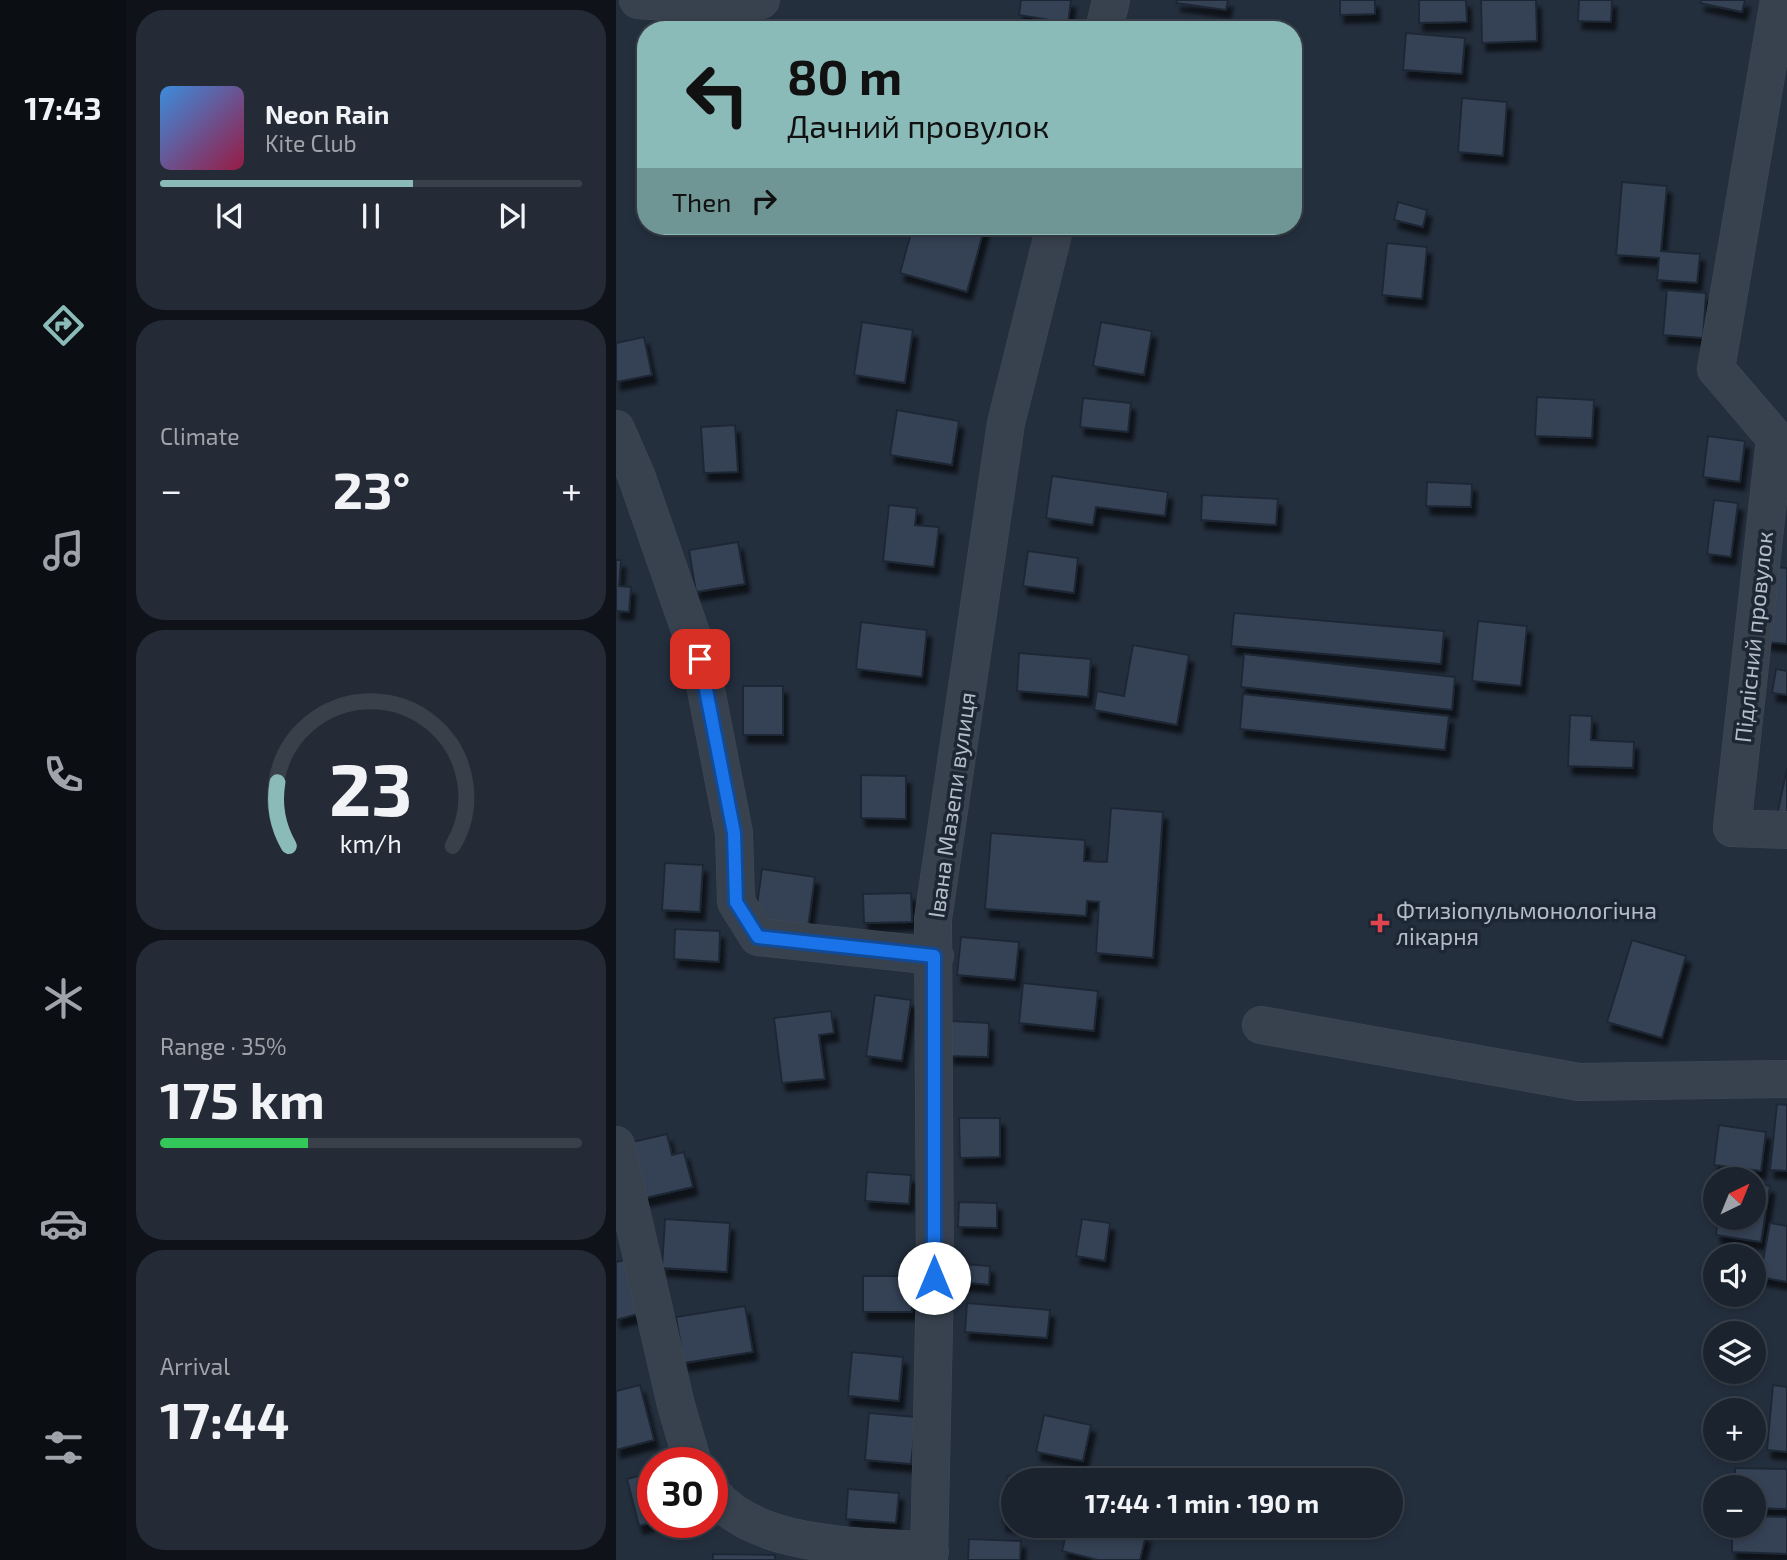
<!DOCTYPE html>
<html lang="en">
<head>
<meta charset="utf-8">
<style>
  :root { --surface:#1b232e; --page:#242b36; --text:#f1f3f6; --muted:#a0a4aa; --line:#39404a; --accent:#8bbbb9 }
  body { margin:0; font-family:"Exo 2",sans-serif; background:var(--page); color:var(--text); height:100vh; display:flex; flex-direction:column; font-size:26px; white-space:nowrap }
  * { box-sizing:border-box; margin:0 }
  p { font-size:23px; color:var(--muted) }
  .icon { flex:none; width:38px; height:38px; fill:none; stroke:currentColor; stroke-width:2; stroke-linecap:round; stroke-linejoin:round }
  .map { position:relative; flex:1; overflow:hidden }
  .drawer { display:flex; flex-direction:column; gap:10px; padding:10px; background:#0f1319; width:490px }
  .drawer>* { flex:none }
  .guide { position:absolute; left:21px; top:21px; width:665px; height:214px; border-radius:28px; box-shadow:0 4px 10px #0003,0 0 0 2px var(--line); background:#8bbbb9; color:#111; overflow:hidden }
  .needle { width:46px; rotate:43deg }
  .fabs { position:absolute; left:1087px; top:1167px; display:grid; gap:14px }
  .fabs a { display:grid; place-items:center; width:63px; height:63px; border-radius:50%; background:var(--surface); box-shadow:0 4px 10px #0003,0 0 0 2px var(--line); font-size:35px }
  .speed { position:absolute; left:21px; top:1447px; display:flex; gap:14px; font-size:35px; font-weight:700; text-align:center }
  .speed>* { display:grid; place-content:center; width:91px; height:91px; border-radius:50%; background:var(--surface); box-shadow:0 4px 10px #0003,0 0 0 2px var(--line); line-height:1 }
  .speed .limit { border:10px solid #d22; background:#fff; color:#111 }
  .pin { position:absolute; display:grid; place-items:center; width:60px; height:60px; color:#fff; margin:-30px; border-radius:14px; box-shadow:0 4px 10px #0006 }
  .me { position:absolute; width:77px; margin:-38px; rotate:0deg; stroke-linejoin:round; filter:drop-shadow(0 0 5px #0008) }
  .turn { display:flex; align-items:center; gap:24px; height:147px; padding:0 35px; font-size:32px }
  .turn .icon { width:91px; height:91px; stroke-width:2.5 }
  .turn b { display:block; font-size:49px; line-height:60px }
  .then { display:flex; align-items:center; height:66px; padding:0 35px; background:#0003; gap:14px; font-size:26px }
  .big { font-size:52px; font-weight:700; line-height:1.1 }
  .drawer .card { flex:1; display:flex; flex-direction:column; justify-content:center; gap:10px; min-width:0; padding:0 24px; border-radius:28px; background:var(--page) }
  .drawer .dial { align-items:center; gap:0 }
  .dial svg { height:182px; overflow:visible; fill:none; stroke:var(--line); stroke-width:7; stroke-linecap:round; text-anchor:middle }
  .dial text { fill:var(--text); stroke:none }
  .song { display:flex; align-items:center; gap:21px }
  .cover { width:84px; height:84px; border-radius:10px; background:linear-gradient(135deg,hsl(210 70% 55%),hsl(340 70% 35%)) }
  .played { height:7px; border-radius:4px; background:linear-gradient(90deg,var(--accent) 60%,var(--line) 60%) }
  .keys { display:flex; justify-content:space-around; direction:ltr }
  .heat { display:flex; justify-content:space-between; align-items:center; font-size:38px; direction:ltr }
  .charge { height:10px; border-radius:5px; background:linear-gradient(90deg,#34c759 35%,var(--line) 0) }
  .trip { position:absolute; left:385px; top:1468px; width:402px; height:70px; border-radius:35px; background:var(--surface); box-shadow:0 4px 10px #0003,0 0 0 2px var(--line); font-weight:700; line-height:70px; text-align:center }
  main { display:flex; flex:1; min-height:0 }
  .menu { display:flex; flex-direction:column; width:126px; justify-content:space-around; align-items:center; background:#0b0e12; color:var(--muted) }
  .menu .icon { width:49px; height:49px }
  .menu .selected { color:var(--accent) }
  .menu b { font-size:32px; color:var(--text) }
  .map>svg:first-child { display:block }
</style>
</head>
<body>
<main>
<nav class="menu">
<b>17:43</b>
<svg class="icon selected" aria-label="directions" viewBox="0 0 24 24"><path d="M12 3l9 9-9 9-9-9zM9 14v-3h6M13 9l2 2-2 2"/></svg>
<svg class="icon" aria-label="music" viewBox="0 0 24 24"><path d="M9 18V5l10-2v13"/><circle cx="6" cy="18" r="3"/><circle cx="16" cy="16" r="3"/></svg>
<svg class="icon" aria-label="phone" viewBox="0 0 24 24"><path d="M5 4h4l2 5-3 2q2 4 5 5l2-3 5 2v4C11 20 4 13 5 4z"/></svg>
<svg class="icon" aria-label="climate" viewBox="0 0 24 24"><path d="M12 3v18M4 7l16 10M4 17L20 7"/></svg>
<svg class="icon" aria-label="car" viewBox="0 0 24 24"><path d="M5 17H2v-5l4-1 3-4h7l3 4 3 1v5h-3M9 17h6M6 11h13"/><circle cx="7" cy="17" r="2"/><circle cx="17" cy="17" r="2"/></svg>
<svg class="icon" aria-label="filters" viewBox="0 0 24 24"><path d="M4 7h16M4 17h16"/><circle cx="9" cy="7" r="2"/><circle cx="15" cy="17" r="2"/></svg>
</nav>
<section class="drawer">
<div class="card">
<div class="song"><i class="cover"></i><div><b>Neon Rain</b><p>Kite Club</p></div></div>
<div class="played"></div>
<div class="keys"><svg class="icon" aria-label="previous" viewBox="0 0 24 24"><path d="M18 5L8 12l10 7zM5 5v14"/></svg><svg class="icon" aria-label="pause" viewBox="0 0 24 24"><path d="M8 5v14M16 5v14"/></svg><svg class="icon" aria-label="next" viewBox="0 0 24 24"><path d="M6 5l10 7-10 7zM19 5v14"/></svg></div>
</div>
<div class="card"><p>Climate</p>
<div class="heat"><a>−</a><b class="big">23°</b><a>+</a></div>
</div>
<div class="card dial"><svg viewBox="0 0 100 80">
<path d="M14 69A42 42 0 1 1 86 69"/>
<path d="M14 69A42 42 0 0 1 9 41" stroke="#8bbbb9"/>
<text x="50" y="56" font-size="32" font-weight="700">23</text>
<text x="50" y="72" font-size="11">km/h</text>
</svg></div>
<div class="card"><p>Range · 35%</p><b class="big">175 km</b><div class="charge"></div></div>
<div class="card"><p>Arrival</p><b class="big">17:44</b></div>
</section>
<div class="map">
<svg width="1171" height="1560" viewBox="0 0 1171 1560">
  <defs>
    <filter id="shadow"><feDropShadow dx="4.5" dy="8" stdDeviation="2" flood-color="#0009"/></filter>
  </defs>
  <rect width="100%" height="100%" fill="#242f3e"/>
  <path fill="#364354" stroke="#1f2835" stroke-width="2" filter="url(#shadow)" d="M405 0H455L452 23 403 15Z
    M561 0H612L610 10 560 3Z
    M724 0H759V14L724 15Z
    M803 0H850L851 22 803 23Z
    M865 0H920L921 41 866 43Z
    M963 0H996L995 22 962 21Z
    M1085 0H1129L1126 12 1084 3Z
    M135 22 177 23 176 30H135Z
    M790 33 849 38 846 74 787 70Z
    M846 98 891 102 887 156 842 152Z
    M1006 182 1051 186 1045 251 1084 254 1081 283 1041 280 1043 258 1000 255Z
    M782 202 811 210 807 227 778 220Z
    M297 226H369L351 292 284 273Z
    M771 243 811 247 806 299 766 295Z
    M1051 290 1090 293 1087 338 1047 335Z
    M246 322 297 330 289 383 238 375Z
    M485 322 536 331 528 375 477 366Z
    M28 337 36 375 0 382V343Z
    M921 397 978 400 976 438 919 436Z
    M467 398 515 403 512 432 464 427Z
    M281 410 343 421 336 465 274 455Z
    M119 425 122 472 88 473 85 427Z
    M1092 436 1129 441 1124 482 1087 477Z
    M436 476 552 492 549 516 480 507 477 525 430 518Z
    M811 482 856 484 855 507 810 506Z
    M586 495 662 499 660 525 585 520Z
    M1098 500 1122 503 1115 557 1091 554Z
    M273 505 301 508 299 525 323 527 318 567 267 561Z
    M122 542 129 584 80 592 73 550Z
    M412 551 462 558 458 593 407 586Z
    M0 560H5L3 586 15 587 13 612 0 611Z
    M1158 567 1171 568V644L1150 642Z
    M618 613 828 631 825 664 615 646Z
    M862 621 911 626 905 686 856 681Z
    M245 622 311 630 306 677 240 669Z
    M517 645 573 655 561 725 478 710 481 691 508 696Z
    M403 653 475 659 472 697 401 691Z
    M628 654 839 677 836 710 625 687Z
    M1160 669 1171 671V695L1156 693Z
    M127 686H167V735H127Z
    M627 694 833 716 829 750 624 729Z
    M954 715 976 716 975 740 1018 742 1017 768 952 766Z
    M1171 768V813L1162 811Z
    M245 775 290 776V819L245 818Z
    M495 808 547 812 537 958 480 953 483 902 471 901 470 916 369 909 375 833 469 840 468 861 491 862Z
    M49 863 87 865 84 912 46 910Z
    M146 869 199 877 192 927 139 919Z
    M295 893 296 922 248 923 247 894Z
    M59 929 104 931 103 962 58 959Z
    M345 937 403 942 399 980 341 975Z
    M1016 940 1070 956 1046 1038 991 1022Z
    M407 983 482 991 478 1031 403 1023Z
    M259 995 295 1000 286 1061 250 1056Z
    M215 1011 218 1033 203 1035 209 1079 166 1083 158 1018Z
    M335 1021 373 1023 372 1057 333 1056Z
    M1161 1104 1171 1105V1171L1154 1170Z
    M343 1118H384V1157L344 1158Z
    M1103 1125 1150 1132 1145 1171 1098 1165Z
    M51 1134 56 1155 68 1152 77 1187 25 1199 12 1143Z
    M251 1172 295 1175 293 1204 249 1201Z
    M1138 1183 1154 1186 1145 1242 1100 1235 1102 1218H1138Z
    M343 1202 381 1203V1228L342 1227Z
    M49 1219 114 1223 111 1272 46 1268Z
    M466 1219 494 1223 489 1261 460 1256Z
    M1154 1223 1171 1226V1282L1144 1277Z
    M9 1260 22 1314 0 1320V1262Z
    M347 1264 374 1266 373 1285 345 1282Z
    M247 1276H296V1312H247Z
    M351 1303 434 1310 431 1338 349 1332Z
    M129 1306 137 1352 68 1363 60 1317Z
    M236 1352 287 1357 283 1401 232 1396Z
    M24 1385 38 1440 0 1450V1391Z
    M1157 1385 1171 1387V1452L1151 1450Z
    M253 1413 300 1417 295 1464 249 1460Z
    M428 1415 475 1425 467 1461 420 1452Z
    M1119 1468 1171 1469V1509L1138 1508V1488H1119Z
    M37 1472V1522L23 1526 11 1479Z
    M391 1476 428 1480H397V1524L386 1523Z
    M232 1489 283 1493 280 1523 230 1519Z
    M1138 1516 1171 1517V1554L1116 1552V1526H1138Z
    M452 1526H493L530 1535 524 1560H482L446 1551Z
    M353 1539 405 1541 404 1560H352Z
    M97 1554 159 1555V1560H97Z"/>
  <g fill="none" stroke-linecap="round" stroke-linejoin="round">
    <defs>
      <path id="minor" d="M22 0 112 6 145 0
        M1163 0 1100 369 1159 438 1116 828 1171 830
        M488 30 495 0
        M0 429 20 475 84 659 118 833 120 902 142 937 319 956
        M645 1025 963 1082 1171 1079
        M0 1145 60 1405 77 1463
        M96 1493C143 1550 246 1545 314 1551
        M313 1560 319 1278 317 919 390 423 439 226"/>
    </defs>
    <use href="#minor" stroke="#414a57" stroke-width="38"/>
    <use href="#minor" stroke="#38414e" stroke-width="37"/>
  </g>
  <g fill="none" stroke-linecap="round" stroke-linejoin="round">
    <defs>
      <path id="route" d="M84 659 118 833 120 902 142 937 318 956V1278"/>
    </defs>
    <use href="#route" stroke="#114b97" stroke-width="18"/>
    <use href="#route" stroke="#1a73e8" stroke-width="12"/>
  </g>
  <path fill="#e0444e" stroke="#1d2633" stroke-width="2.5" d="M760.5 912.5h7v7h7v7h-7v7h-7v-7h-7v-7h7z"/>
  <g text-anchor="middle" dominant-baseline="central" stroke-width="7" stroke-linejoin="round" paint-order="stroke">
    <g font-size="23" fill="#b4bcc9" stroke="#1d2633">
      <text transform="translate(1137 637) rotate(-84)">Підлісний провулок</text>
      <text transform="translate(335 805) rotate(-82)">Івана Мазепи вулиця</text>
    </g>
    <g font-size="23" fill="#b4bcc9" stroke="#1d2633" text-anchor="start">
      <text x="780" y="910">Фтизіопульмонологічна<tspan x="780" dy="26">лікарня</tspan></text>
    </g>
  </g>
</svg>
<div class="fabs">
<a><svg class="needle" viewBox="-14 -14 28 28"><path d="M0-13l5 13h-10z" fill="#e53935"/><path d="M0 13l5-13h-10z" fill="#a0a4aa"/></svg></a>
<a><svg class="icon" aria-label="sound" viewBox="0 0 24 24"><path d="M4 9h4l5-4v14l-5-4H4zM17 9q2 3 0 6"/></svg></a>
<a><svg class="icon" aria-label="layers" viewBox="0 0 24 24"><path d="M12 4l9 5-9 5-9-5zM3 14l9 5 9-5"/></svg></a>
<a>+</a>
<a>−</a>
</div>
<div class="speed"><div class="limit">30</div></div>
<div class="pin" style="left:84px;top:659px;background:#d93025"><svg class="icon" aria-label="arrive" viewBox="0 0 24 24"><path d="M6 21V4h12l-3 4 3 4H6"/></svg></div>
<svg class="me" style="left:318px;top:1278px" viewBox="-20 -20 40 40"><circle r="19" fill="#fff"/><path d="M0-13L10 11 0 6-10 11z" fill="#1a73e8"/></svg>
<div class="trip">17:44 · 1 min · 190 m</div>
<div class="guide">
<div class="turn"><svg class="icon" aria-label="left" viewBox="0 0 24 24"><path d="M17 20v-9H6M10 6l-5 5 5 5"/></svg><div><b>80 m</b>Дачний провулок</div></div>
<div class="then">Then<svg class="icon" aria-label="right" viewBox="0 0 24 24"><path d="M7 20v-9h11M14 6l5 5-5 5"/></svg></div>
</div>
</div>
</main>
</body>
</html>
